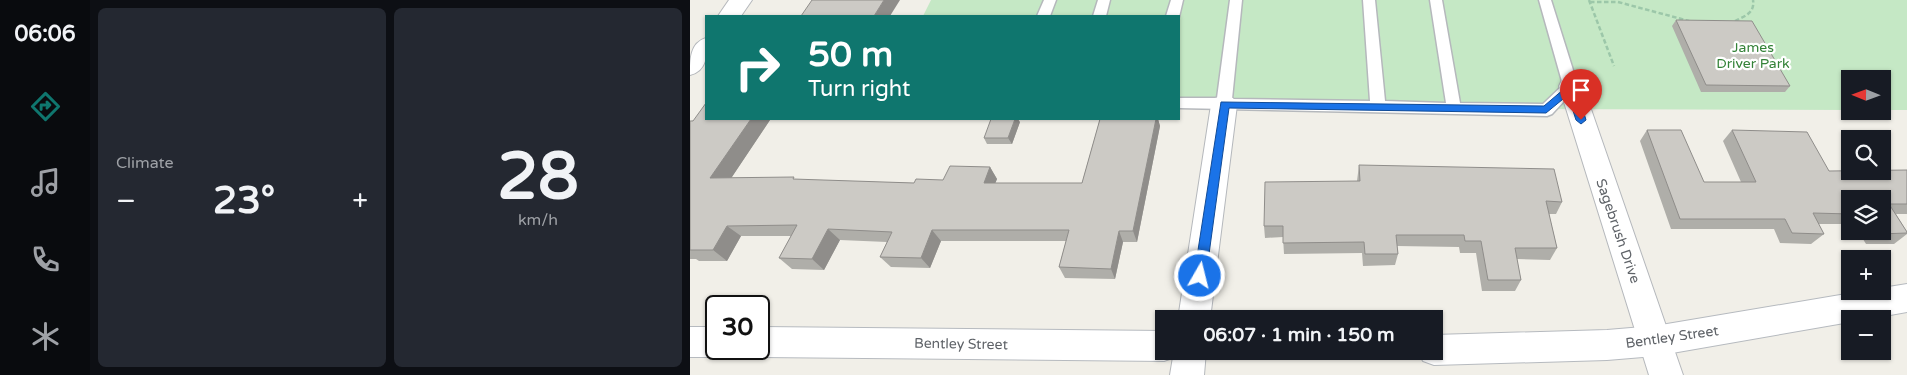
<!DOCTYPE html>
<html lang="en">
<head>
<meta charset="utf-8">
<style>
  :root { --surface:#171b24; --page:#242831; --text:#f1f3f6; --muted:#9ea1a6; --accent:#0f766e }
  body { margin:0; font-family:"Varela Round",sans-serif; background:var(--page); color:var(--text); height:100vh; display:flex; flex-direction:column; font-size:19px; white-space:nowrap }
  * { box-sizing:border-box; margin:0 }
  p { font-size:16px; color:var(--muted) }
  .icon { flex:none; width:28px; height:28px; fill:none; stroke:currentColor; stroke-width:2; stroke-linecap:round; stroke-linejoin:round }
  .map { position:relative; flex:1; overflow:hidden }
  .side { display:flex; flex-direction:column; gap:8px; padding:8px; background:#0d0f14; width:600px }
  .side>* { flex:none }
  .guide { position:absolute; left:15px; top:15px; width:475px; height:105px; border-radius:0px; box-shadow:0 1px 4px #0004; background:#0f766e; color:#fff; overflow:hidden }
  .needle { width:32px; rotate:271deg }
  .controls { position:absolute; left:1151px; top:70px; display:grid; gap:10px }
  .controls a { display:grid; place-items:center; width:50px; height:50px; border-radius:0px; background:var(--surface); box-shadow:0 1px 4px #0004; font-size:25px }
  .speed { position:absolute; left:15px; top:295px; display:flex; gap:10px; font-size:25px; font-weight:700; text-align:center }
  .speed>* { display:grid; place-content:center; width:65px; height:65px; border-radius:50%; background:var(--surface); box-shadow:0 1px 4px #0004; line-height:1 }
  .speed .limit { border:2px solid #111; border-radius:8px; background:#fff; color:#111 }
  .pin { position:absolute; display:grid; place-items:center; width:42px; height:42px; color:#fff; margin:-51px -21px; border-radius:50% 50% 50% 0; rotate:-45deg; box-shadow:0 0 5px #0007 }
  .pin .icon { rotate:45deg }
  .me { position:absolute; width:55px; margin:-28px; rotate:8deg; stroke-linejoin:round; filter:drop-shadow(0 0 4px #0008) }
  .turn { display:flex; align-items:center; gap:18px; height:105px; padding:0 20px; font-size:22px }
  .turn .icon { width:65px; height:65px; stroke-width:2.5 }
  .turn b { display:block; font-size:35px; line-height:42px }
  .big { font-size:38px; font-weight:700; line-height:1.1 }
  .side .card { flex:1; display:flex; flex-direction:column; justify-content:center; gap:8px; min-width:0; padding:0 18px; border-radius:8px; background:var(--page) }
  .side .dial { align-items:center; gap:0 }
  .dial b { font-size:65px; line-height:1 }
  .heat { display:flex; justify-content:space-between; align-items:center; font-size:28px; direction:ltr }
  .side .tiles { flex:1; display:grid; gap:8px; grid-template-columns:repeat(2,1fr) }
  .trip { position:absolute; left:465px; top:310px; width:288px; height:50px; border-radius:0px; background:var(--surface); box-shadow:0 1px 4px #0004; font-weight:700; line-height:50px; text-align:center }
  main { display:flex; flex:1; min-height:0 }
  .tabs { display:flex; flex-direction:column; width:90px; justify-content:space-around; align-items:center; background:#090b0e; color:var(--muted) }
  .tabs .icon { width:35px; height:35px }
  .tabs .on { color:var(--accent) }
  .tabs b { font-size:22px; color:var(--text) }
  .map>svg:first-child { display:block }
</style>
</head>
<body>
<main>
<nav class="tabs">
<b>06:06</b>
<svg class="icon on" aria-label="directions" viewBox="0 0 24 24"><path d="M12 3l9 9-9 9-9-9zM9 14v-3h6M13 9l2 2-2 2"/></svg>
<svg class="icon" aria-label="music" viewBox="0 0 24 24"><path d="M9 18V5l10-2v13"/><circle cx="6" cy="18" r="3"/><circle cx="16" cy="16" r="3"/></svg>
<svg class="icon" aria-label="phone" viewBox="0 0 24 24"><path d="M5 4h4l2 5-3 2q2 4 5 5l2-3 5 2v4C11 20 4 13 5 4z"/></svg>
<svg class="icon" aria-label="climate" viewBox="0 0 24 24"><path d="M12 3v18M4 7l16 10M4 17L20 7"/></svg>
</nav>
<section class="side">
<div class="tiles">
<div class="card"><p>Climate</p>
<div class="heat"><a>−</a><b class="big">23°</b><a>+</a></div>
</div>
<div class="card dial"><b>28</b><p>km/h</p></div>
</div>
</section>
<div class="map">
<svg width="1217" height="375" viewBox="0 0 1217 375">
  <rect width="100%" height="100%" fill="#f1efe8"/>
  <path fill="#c5e8c5" d="M241 0H1217V110H1193L1192 79H1160V110L489 108V16H233Z"/>
  <g fill="none" stroke-linecap="round" stroke-linejoin="round">
    <defs>
      <path id="lane" d="M354 0H366L360 16H347Z
        M408 0H420L416 16H403Z
        M481 0H493L489 17 476 16Z
        M540 0H552L542 99 680 101 673 0H685L695 101 756 103 740 0H752L770 103 853 104 873 85 849 0H861L888 86 862 114 857 116 489 108V98H527Z"/>
      <path id="street" d="M39 0H62L51 16H28Z
        M16 38C17 54 18 70 0 75 0 59 0 43 16 38Z
        M881 77 890 80 893 86 993 375H959L869 86 872 80Z
        M534 96 543 98 547 105 520 319H488L521 105 525 98Z
        M484 351H516L514 375H480Z"/>
      <path id="secondary" d="M1217 284V312L1178 319H1160V322L965 356 917 360 744 365 733 361 728 351H744V335L917 330 965 326 1174 291H1192V288Z
        M0 327H26V349H39L37 353 26 357H0Z
        M69 327 474 331V351H488L485 357 474 361 69 357 58 353 56 349H69Z"/>
    </defs>
    <use href="#lane" stroke="#b5b8bc" stroke-width="3"/>
    <use href="#street" stroke="#b5b8bc" stroke-width="2"/>
    <use href="#secondary" stroke="#b6babf" stroke-width="2"/>
    <path stroke="#9cc7a9" stroke-width="2.5" stroke-dasharray="4.5 2.5" stroke-linecap="butt" d="M899 0 924 66
      M900 2H928L999 21
      M1045 21C1055 16 1065 13 1063 0"/>
    <use href="#lane" fill="#fff" fill-rule="evenodd"/>
    <use href="#street" fill="#fff" fill-rule="evenodd"/>
    <use href="#secondary" fill="#fff" fill-rule="evenodd"/>
  </g>
  <path fill="#afaea9" d="M986 20 1100 86 1095 92H1011L982 26Z
    M16 119H86L85 120H80L41 178 224 183 253 180 300 167 307 179 305 183H392L410 119H468L470 126 447 242H433L425 279 375 278 369 267 376 241H251L240 268 201 267 190 257 197 242 150 240 134 270 102 269 89 258 101 236H51L37 261H9L6 259H0V121Z
    M330 122 322 144H297L294 138Z
    M957 130 1014 182H1051L1033 141 1042 130 1139 171H1217V214H1206L1217 232V234L1204 244H1176L1168 231H1192V199H1160V224H1128L1134 234 1121 244 1090 243 1084 229H981L950 141Z
    M669 165 872 202 866 214H859L867 248 860 260 827 259 831 280 825 291H792L786 253H770L769 247 707 246 708 254 705 265 673 266 672 253 594 254 593 237 575 238 574 226 667 181Z"/>
  <path fill="#8f8d8a" d="M194 0H210L200 16H184Z
    M61 119H79L80 120 34 189 20 178Z
    M325 119H328L330 122 322 144 318 138Z
    M466 119H468L470 126 447 242 443 231Z
    M300 167 307 179 301 194 294 183Z
    M37 226 51 236 37 261 23 250Z
    M138 229 150 240 134 270 122 259Z
    M242 230 251 241 240 268 231 258Z
    M429 231 433 242 425 279 421 269Z"/>
  <path fill="#cccac5" stroke="#8f8d8a" d="M122 0H194L184 16H111Z
    M986 20 1062 21 1100 86 1016 85Z
    M16 103V119H61L20 178 104 177 103 179 224 183 226 179 253 180 260 166 300 167 294 183H392L410 119H466L443 231H429L421 269 369 267 379 230H242L231 258 190 257 202 232 138 229 122 259 89 258 107 225 37 226 23 250H0V121H3Z
    M301 119H325L318 138H294Z
    M957 130H991L1014 182H1066L1042 130 1117 132 1139 171 1217 170V204H1199L1217 232V233L1189 234 1187 231H1192V199H1160V214L1123 213 1134 234 1102 233 1095 219H990Z
    M669 165 864 169 872 202 856 201 867 248H825L831 280H798L791 241H775L774 235H706L708 254H675L674 242 593 243V226H574L575 182 670 181Z"/>
  <path fill="#1a73e8" stroke="#114b97" d="M881 83 886 86 896 120 891 124 886 120 878 95 856 113 539 108 516 276 515 280H506L504 276 531 102 854 106Z"/>
  <g text-anchor="middle" dominant-baseline="central" stroke-width="4.5" stroke-linejoin="round" paint-order="stroke">
    <g font-size="14" fill="#348238" stroke="#fff">
      <text x="1063" y="47">James<tspan x="1063" dy="16">Driver Park</tspan></text>
    </g>
    <g font-size="14" fill="#5f6368" stroke="#fff">
      <text transform="translate(928 231) rotate(71)">Sagebrush Drive</text>
      <text transform="translate(982 337) rotate(-8)">Bentley Street</text>
      <text transform="translate(271 344) rotate(1)">Bentley Street</text>
    </g>
  </g>
</svg>
<div class="controls">
<a><svg class="needle" viewBox="-14 -14 28 28"><path d="M0-13l5 13h-10z" fill="#e53935"/><path d="M0 13l5-13h-10z" fill="#9ea1a6"/></svg></a>
<a><svg class="icon" aria-label="search" viewBox="0 0 24 24"><circle cx="10" cy="10" r="6"/><path d="M15 15l6 6"/></svg></a>
<a><svg class="icon" aria-label="layers" viewBox="0 0 24 24"><path d="M12 4l9 5-9 5-9-5zM3 14l9 5 9-5"/></svg></a>
<a>+</a>
<a>−</a>
</div>
<div class="speed"><div class="limit">30</div></div>
<div class="pin" style="left:891px;top:120px;background:#d93025"><svg class="icon" aria-label="arrive" viewBox="0 0 24 24"><path d="M6 21V4h12l-3 4 3 4H6"/></svg></div>
<svg class="me" style="left:510px;top:276px" viewBox="-20 -20 40 40"><circle r="17" fill="#1a73e8" stroke="#fff" stroke-width="3"/><path d="M0-11L8 9 0 5-8 9z" fill="#fff"/></svg>
<div class="trip">06:07 · 1 min · 150 m</div>
<div class="guide">
<div class="turn"><svg class="icon" aria-label="right" viewBox="0 0 24 24"><path d="M7 20v-9h11M14 6l5 5-5 5"/></svg><div><b>50 m</b>Turn right</div></div>
</div>
</div>
</main>
</body>
</html>
